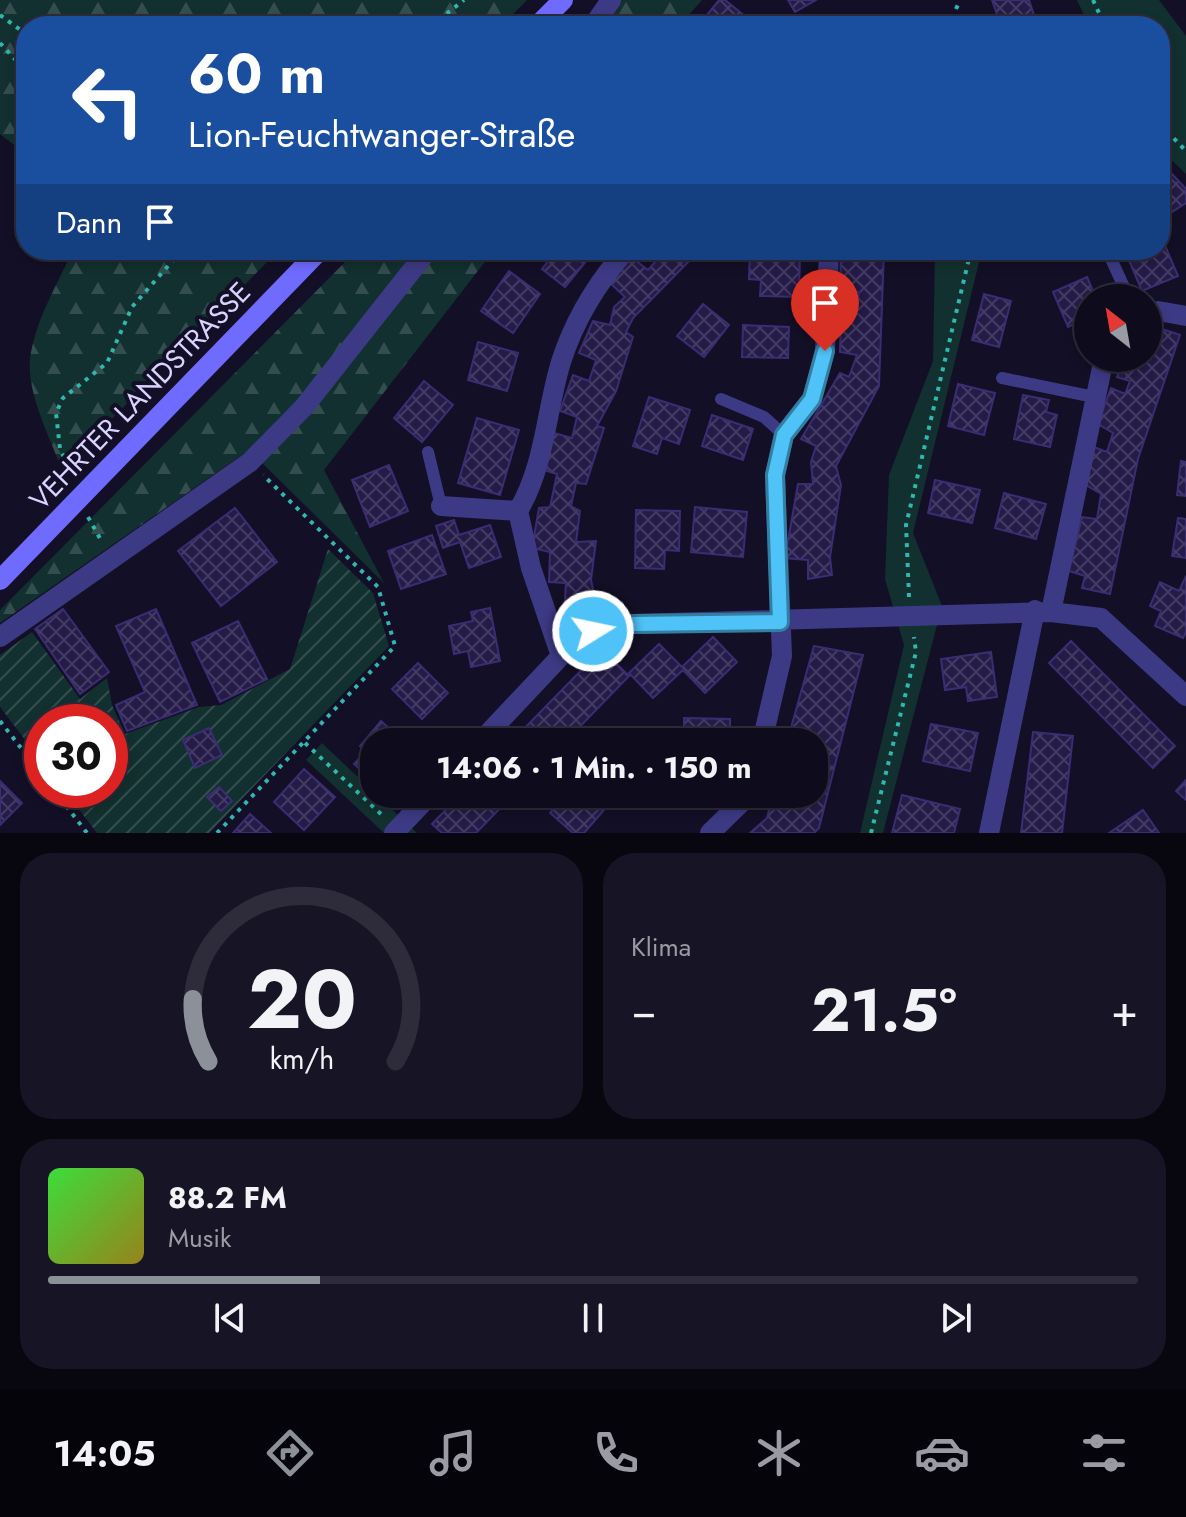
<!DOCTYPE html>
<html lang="de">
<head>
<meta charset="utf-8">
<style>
  :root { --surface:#0e0b1c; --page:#171425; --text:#f1f3f6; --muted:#9b9ba3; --line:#2e2b3b; --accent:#8c9099 }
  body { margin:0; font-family:Jost,sans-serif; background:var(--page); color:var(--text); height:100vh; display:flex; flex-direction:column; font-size:30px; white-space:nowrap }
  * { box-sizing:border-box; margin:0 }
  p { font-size:26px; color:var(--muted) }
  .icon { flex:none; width:44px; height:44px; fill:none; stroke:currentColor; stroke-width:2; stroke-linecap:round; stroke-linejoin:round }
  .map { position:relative; height:833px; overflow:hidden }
  .side { display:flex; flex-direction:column; gap:20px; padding:20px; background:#08060f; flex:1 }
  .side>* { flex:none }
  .guide { position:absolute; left:16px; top:16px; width:1154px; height:244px; border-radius:32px; box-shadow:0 4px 12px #0003,0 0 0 2px var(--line); background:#1a4fa0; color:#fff; overflow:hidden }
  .needle { width:52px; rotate:329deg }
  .tools { position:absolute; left:1074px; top:284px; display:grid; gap:16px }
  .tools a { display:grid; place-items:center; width:88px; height:88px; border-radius:50%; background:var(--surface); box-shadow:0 4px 12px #0003,0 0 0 2px var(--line); font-size:40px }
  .speed { position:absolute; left:24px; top:704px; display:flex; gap:16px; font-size:40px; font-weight:700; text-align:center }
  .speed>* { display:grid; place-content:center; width:104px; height:104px; border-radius:50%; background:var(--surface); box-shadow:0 4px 12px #0003,0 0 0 2px var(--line); line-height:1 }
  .speed .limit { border:12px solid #d22; background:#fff; color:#111 }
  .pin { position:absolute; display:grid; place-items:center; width:68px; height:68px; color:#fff; margin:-82px -34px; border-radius:50% 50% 50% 0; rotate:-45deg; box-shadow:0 0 8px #0007 }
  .pin .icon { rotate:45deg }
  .me { position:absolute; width:88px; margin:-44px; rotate:80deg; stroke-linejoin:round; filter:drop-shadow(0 0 6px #0008) }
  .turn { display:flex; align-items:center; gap:28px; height:168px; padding:0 40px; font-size:36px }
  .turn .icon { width:104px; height:104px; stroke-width:2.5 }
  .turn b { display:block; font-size:56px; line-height:68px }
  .then { display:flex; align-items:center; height:76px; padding:0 40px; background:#0003; gap:16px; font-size:30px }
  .big { font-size:60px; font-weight:700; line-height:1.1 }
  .side .card { flex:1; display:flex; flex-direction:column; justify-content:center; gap:12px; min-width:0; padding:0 28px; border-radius:32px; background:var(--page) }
  .side .dial { align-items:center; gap:0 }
  .dial svg { height:208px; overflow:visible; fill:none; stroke:var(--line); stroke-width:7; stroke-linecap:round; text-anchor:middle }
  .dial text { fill:var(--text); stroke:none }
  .song { display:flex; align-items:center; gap:24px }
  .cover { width:96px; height:96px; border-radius:12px; background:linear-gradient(135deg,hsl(120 70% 55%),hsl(50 70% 35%)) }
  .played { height:8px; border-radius:4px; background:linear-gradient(90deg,var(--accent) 25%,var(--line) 25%) }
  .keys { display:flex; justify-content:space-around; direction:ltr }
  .heat { display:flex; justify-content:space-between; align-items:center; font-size:44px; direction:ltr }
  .side .tiles { flex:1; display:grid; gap:20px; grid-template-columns:1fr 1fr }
  .card:last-child { grid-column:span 2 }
  .trip { position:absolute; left:360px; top:728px; width:468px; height:80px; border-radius:32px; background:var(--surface); box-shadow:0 4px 12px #0003,0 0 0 2px var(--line); font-weight:700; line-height:80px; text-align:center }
  .tabs { display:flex; height:128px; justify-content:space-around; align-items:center; background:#06040b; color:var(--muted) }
  .tabs .icon { width:56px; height:56px }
  .tabs .on { color:var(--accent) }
  .tabs b { font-size:36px; color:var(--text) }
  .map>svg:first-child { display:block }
</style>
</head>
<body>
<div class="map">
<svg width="1186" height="833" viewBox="0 0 1186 833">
  <defs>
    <pattern id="forest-firs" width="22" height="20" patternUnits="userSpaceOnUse" patternTransform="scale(2)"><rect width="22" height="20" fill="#12302f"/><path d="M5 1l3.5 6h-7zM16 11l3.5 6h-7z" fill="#344d4e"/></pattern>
    <pattern id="garden-furrows" width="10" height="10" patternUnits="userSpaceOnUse" patternTransform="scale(2)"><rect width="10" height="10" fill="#12302f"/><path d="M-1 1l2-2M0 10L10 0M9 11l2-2" fill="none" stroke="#344d4e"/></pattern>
    <pattern id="building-cross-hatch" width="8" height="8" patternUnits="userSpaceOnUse" patternTransform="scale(2)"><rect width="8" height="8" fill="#241b47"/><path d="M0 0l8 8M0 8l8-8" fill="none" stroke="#433b63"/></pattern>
  </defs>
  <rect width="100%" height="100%" fill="#130f26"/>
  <path fill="url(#forest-firs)" d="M0 0H527L501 26H26V154L0 134Z
    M605 0H702L679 26H579Z
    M73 250H279L71 460H58C47 431 27 392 30 359 35 321 57 285 73 250Z
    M357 250H494L324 470 384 583 249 450 0 623V610Z"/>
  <path fill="#12302f" d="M1077 0H1159L1186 36V174L1160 149V26H1089Z
    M935 250H982L913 533 942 606 883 833H860L904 645 885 579 889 475 933 361Z
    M322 743 417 833H384L306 760Z"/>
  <path fill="url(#garden-furrows)" d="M328 549 373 593 389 646 209 833H97L64 790H110V722H42V762L0 707V655L32 632 80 699 107 678 112 705 125 734 199 707 221 705 290 669Z"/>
  <path fill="url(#building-cross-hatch)" stroke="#3b2d73" stroke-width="2" d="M719 0H725L751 21 747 26H698Z
    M788 0H816L795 12Z
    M992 0H1029L1037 24 1001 26Z
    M1161 162 1186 189V203L1164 217 1160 213Z
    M1161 236 1178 276 1142 291 1125 251 1160 250Z
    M545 250H587L592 254 565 287 542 269 552 256Z
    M661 250H700L633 318 626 332 633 337 616 391 597 426 604 428 586 484 576 483 571 506 580 511 576 542 596 541 591 580 598 612 564 613 566 583 549 582 550 552 532 548 539 508 550 507 557 474 544 470 554 433 572 438 577 417 560 411 573 375 589 381 596 360 579 353 593 321 610 325 614 307 625 297 609 282 631 257 648 270 664 252Z
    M750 250H800L799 297 760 296 761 280 749 279Z
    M884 250 879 386 836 466 841 485 830 557 832 575 808 579V560L785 558 798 484H813L811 462 816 446 801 439 840 373 849 377 857 355 840 352 841 312 856 313 859 292 840 291 841 253Z
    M509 271 540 294 513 333 481 311Z
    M1087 277 1096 298H1088V318L1068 327 1053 292Z
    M984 294 1011 301 999 347 972 340Z
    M703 304 729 325 704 357 677 336Z
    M743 325 789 327 788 358 742 357Z
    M1153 326 1180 335 1138 459 1110 594 1082 588 1085 576 1069 571 1082 517 1097 519 1101 494 1086 485 1094 447 1107 452 1113 433 1098 424 1111 388 1125 394 1130 381 1117 377 1125 358H1148V337Z
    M478 342 518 353 507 391 468 380Z
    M424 381 453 405 422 442 394 418Z
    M958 384 995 393 984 435 948 426Z
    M1023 395 1049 400 1046 412 1057 415 1050 447 1014 439Z
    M649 397 690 410 679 444 662 438 657 454 633 446Z
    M712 415 753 429 743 460 702 446Z
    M477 418 519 430 500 495 458 483Z
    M1181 461 1186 462V496L1177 495Z
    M389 465 408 511 370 527 352 480Z
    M935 480 980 490 972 523 928 513Z
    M1004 493 1046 504 1036 539 995 528Z
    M695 507 747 512 743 557 691 552Z
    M235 508 277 562 221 606 178 551Z
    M636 510 680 511 679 551 665 550 664 569 635 568Z
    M1178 518 1186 519V558L1172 556Z
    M454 520 459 535 490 525 501 557 469 568 460 542 443 548 436 526Z
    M432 535 446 574 401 589 388 551Z
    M1186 576V632L1183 638 1155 626 1161 611 1150 606 1160 582 1179 591Z
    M490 608 500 661 471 667 468 651 454 654 449 626 473 621 471 612Z
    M63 609 109 672 80 694 35 629Z
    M156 609 197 705 127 731 116 705 145 692 116 626Z
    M238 621 267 679 220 702 192 643Z
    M713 637 737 662 705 693 683 670 653 698 629 673 659 644 682 667Z
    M1071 641 1175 746 1153 768 1049 663Z
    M814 646 863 655 819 828 814 833H750L767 818 773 794H814V742H787Z
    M602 649 629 676 565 742H511Z
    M991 652 997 697 968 701 966 687 945 690 941 659Z
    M418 663 448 693 422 719 392 689Z
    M684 718 730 719V742H684Z
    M381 721 404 742H374L373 781 354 764 366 751 360 746Z
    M931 724 978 733 970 771 923 761Z
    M209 728 222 755 195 768 183 740Z
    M1033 732 1073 736 1062 833H1021Z
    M628 734 636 742H619Z
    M304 769 335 797 304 830 274 802Z
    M1186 780V800L1176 791Z
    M0 781 22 803 0 825Z
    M219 787 232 801 221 811 207 797Z
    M461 794H514L476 833H442L432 824Z
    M566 794H600L610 803 584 833H573L550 813Z
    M902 795 960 809 954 833H892Z
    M1143 810 1159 833H1109Z
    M250 814 271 833H233Z"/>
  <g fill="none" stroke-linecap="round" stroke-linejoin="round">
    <path stroke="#2fb8b0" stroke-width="4" stroke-dasharray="4 6" stroke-linecap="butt" d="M1093 0 1105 26
      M956 9 960 0
      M0 15 26 34
      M431 26 464 0
      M0 43 26 71
      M1160 124 1186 151
      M170 250 176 257 182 250
      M73 475 60 449 56 413 63 398 107 363 132 307 176 257
      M88 517 101 540
      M909 597 906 525 971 250
      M0 721 42 775
      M305 743 382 815
      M54 790 87 833
      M217 833 395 646 378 587 263 475
      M871 833 916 652 914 637"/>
    <path stroke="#3d3a85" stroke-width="12" d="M1107 250 1129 298
      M1002 378 1094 397
      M721 399 764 417 784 435
      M428 452 441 506"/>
    <path stroke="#3d3a85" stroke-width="20" d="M593 26 611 0
      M946 26 948 25
      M1148 314 1158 311 1186 316
      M441 506 518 511
      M1051 612 1104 358
      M0 637 250 462 304 407 428 250
      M561 656 531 568 518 511C545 466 546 411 561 362 574 321 598 282 626 250
      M480 742 561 656 593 631 633 624 1051 612 1101 618 1186 696
      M762 742 782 656 775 475 784 435 812 399 825 351 829 250
      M394 833 431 794
      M710 833 750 794
      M989 833 1035 610"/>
    <path stroke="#6f6bff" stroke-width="20" d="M537 26 563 0
      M0 580 320 250"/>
  </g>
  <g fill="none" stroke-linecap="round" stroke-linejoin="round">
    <defs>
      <path id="route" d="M593 631 633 624 780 622 775 475 784 435 812 399 825 351"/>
    </defs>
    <use href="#route" stroke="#337fa1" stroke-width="20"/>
    <use href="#route" stroke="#4fc3f7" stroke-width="14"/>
  </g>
  <g text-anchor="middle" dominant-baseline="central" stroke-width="8" stroke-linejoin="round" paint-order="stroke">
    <g font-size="28" fill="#d9d4ff" stroke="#130f26">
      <text transform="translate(140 396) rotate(-46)">VEHRTER LANDSTRASSE</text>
    </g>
  </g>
</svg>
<div class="tools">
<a><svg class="needle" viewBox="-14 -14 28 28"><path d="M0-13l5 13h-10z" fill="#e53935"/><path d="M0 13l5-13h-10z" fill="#9b9ba3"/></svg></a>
</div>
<div class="speed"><div class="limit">30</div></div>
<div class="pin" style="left:825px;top:351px;background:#d93025"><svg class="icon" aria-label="arrive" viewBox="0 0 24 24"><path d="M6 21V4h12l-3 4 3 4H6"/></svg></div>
<svg class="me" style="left:593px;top:631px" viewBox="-20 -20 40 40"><circle r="17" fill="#4fc3f7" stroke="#fff" stroke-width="3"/><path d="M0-11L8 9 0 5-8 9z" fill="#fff"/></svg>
<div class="trip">14:06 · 1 Min. · 150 m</div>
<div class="guide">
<div class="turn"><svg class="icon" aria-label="left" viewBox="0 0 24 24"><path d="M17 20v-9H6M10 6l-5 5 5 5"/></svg><div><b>60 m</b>Lion-Feuchtwanger-Straße</div></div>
<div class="then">Dann<svg class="icon" aria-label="arrive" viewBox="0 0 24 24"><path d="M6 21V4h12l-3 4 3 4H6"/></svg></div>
</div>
</div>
<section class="side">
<div class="tiles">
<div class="card dial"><svg viewBox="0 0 100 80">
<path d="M14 69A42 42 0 1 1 86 69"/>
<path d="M14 69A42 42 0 0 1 8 45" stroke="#8c9099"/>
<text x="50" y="56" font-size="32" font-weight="700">20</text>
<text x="50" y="72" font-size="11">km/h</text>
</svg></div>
<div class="card"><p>Klima</p>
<div class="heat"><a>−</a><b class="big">21.5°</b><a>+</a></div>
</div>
<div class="card">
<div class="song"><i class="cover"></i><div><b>88.2 FM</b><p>Musik</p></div></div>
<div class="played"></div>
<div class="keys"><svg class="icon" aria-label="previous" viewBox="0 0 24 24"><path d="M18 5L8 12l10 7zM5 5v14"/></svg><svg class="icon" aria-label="pause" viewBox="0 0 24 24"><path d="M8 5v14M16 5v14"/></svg><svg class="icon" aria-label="next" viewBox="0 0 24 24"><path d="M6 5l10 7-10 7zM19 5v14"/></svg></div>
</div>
</div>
</section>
<nav class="tabs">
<b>14:05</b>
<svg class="icon on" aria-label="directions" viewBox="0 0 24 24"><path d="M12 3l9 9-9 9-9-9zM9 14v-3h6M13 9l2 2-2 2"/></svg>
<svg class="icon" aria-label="music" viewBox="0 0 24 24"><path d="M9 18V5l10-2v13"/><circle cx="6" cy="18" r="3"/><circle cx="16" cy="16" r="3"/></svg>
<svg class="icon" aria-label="phone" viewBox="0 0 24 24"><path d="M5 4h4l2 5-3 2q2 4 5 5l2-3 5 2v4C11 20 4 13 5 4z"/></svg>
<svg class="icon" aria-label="climate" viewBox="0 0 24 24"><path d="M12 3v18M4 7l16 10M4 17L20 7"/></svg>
<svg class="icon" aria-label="car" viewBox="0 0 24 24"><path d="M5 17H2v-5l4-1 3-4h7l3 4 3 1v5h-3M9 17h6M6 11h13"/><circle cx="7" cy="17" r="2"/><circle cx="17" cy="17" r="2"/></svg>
<svg class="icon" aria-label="filters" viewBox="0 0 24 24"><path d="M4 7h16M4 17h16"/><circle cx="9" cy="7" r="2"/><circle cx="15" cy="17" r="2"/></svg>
</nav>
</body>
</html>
